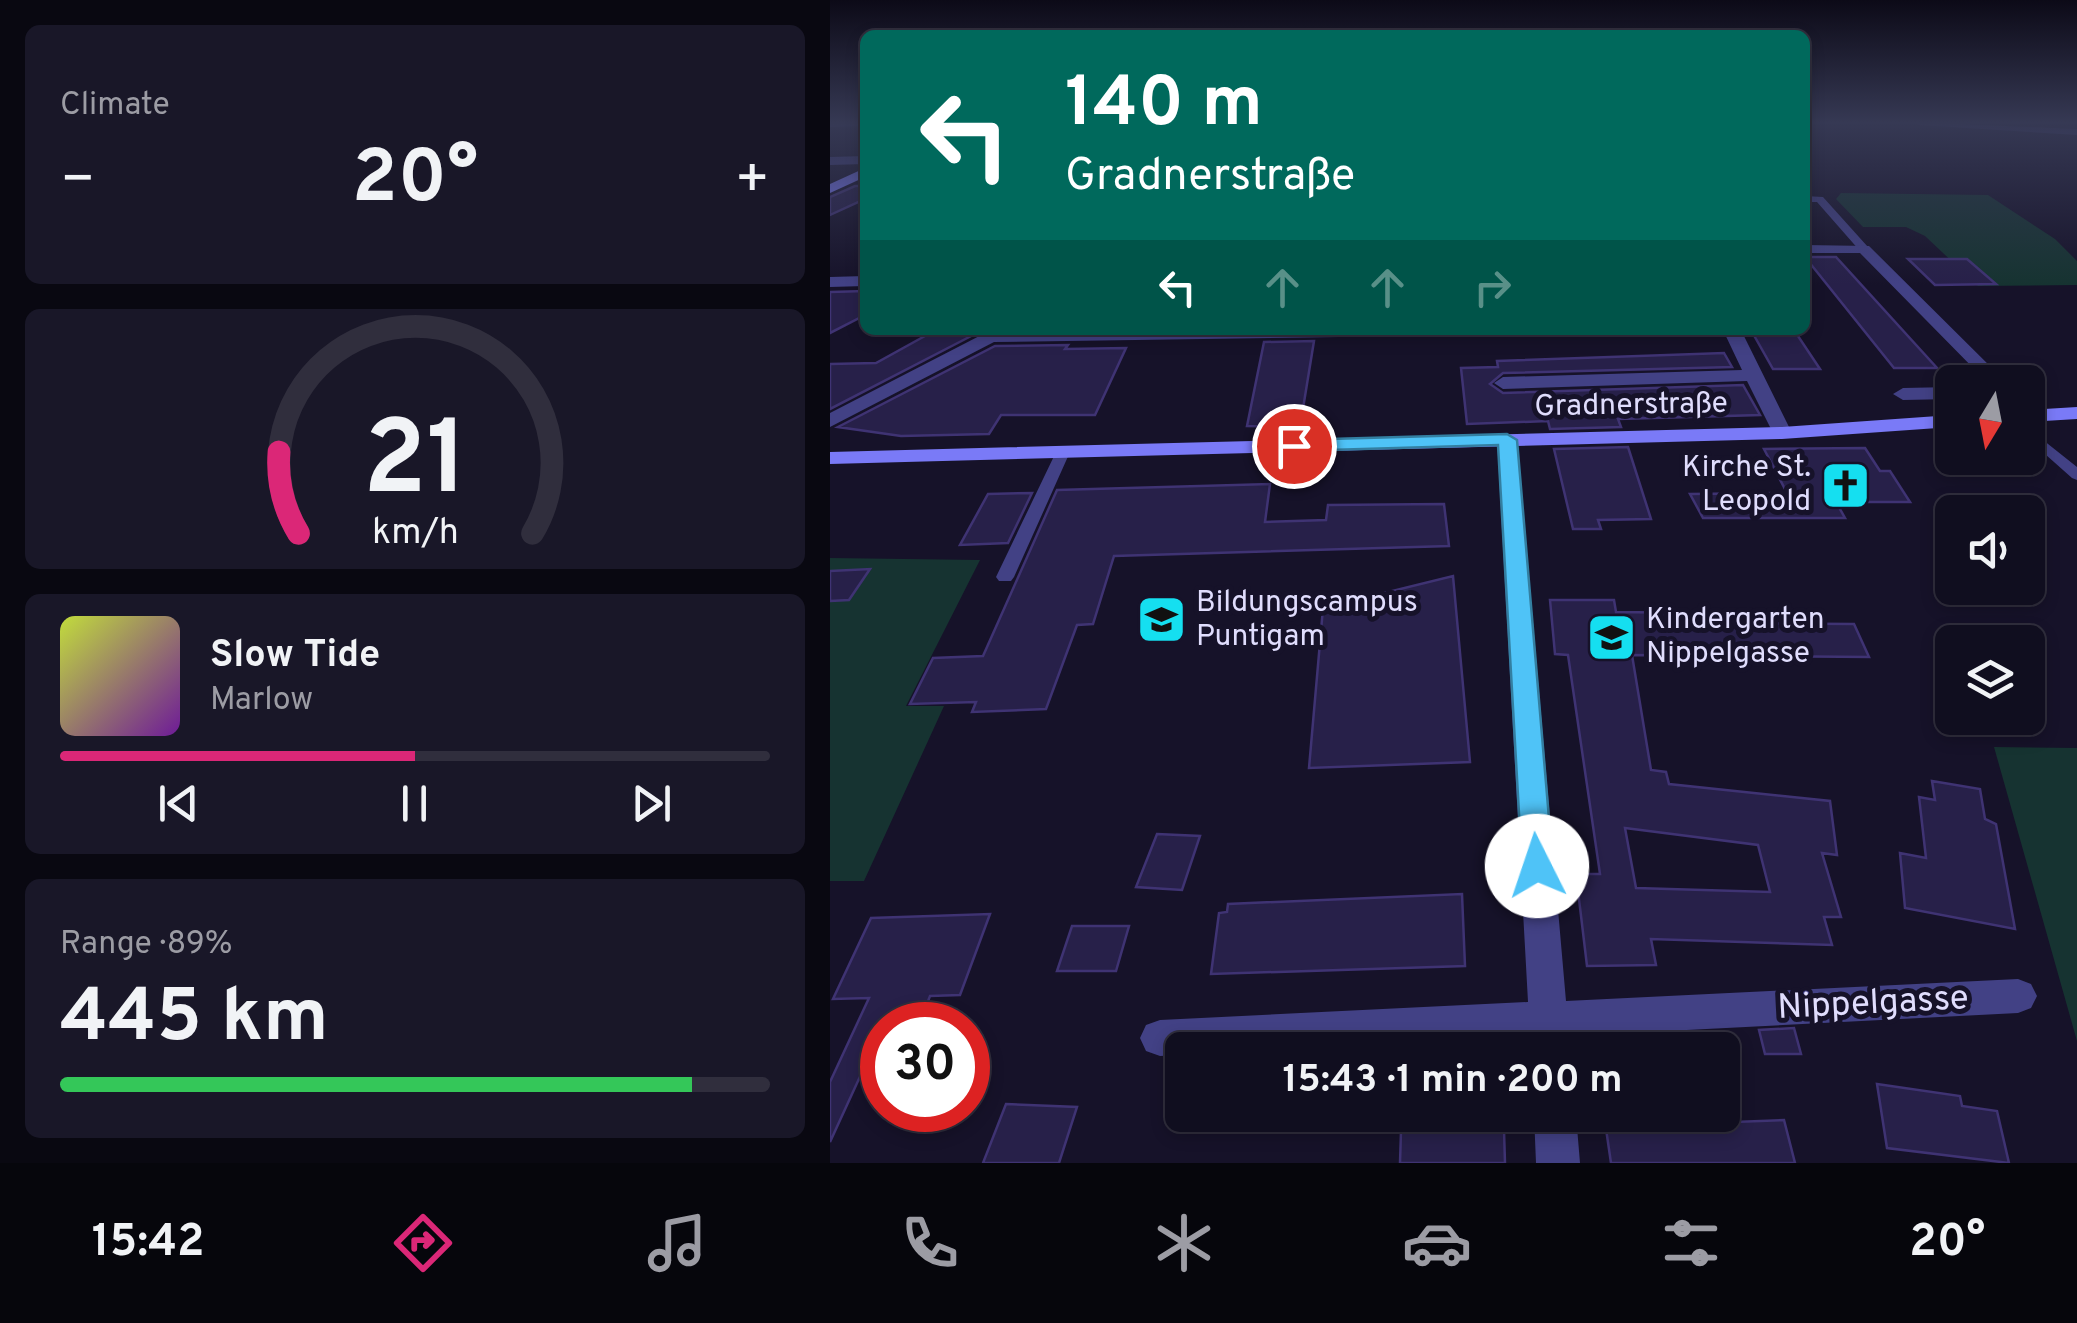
<!DOCTYPE html>
<html lang="en">
<head>
<meta charset="utf-8">
<style>
  :root { --surface:#100e1f; --page:#191728; --text:#f1f3f6; --muted:#9c9ca4; --line:#302e3d; --accent:#db2777 }
  body { margin:0; font-family:Overpass,sans-serif; background:var(--page); color:var(--text); height:100vh; display:flex; flex-direction:column; font-size:38px; white-space:nowrap }
  * { box-sizing:border-box; margin:0 }
  p { font-size:32px; color:var(--muted) }
  .icon { flex:none; width:55px; height:55px; fill:none; stroke:currentColor; stroke-width:2; stroke-linecap:round; stroke-linejoin:round }
  .map { position:relative; flex:1; overflow:hidden }
  .details { display:flex; flex-direction:column; gap:25px; padding:25px; background:#090811; width:830px }
  .details>* { flex:none }
  .top-card { position:absolute; left:30px; top:30px; width:950px; height:305px; border-radius:15px; box-shadow:0 5px 15px #0003,0 0 0 2px var(--line); background:#00695c; color:#fff; overflow:hidden }
  .needle { width:65px; rotate:190deg }
  .tools { position:absolute; left:1105px; top:365px; display:grid; gap:20px }
  .tools a { display:grid; place-items:center; width:110px; height:110px; border-radius:15px; background:var(--surface); box-shadow:0 5px 15px #0003,0 0 0 2px var(--line); font-size:50px }
  .speed { position:absolute; left:30px; top:1002px; display:flex; gap:20px; font-size:50px; font-weight:700; text-align:center }
  .speed>* { display:grid; place-content:center; width:130px; height:130px; border-radius:50%; background:var(--surface); box-shadow:0 5px 15px #0003,0 0 0 2px var(--line); line-height:1 }
  .speed .limit { border:15px solid #d22; background:#fff; color:#111 }
  .pin { position:absolute; display:grid; place-items:center; width:85px; height:85px; color:#fff; margin:-42px; border:5px solid #fff; border-radius:50%; box-shadow:0 2px 10px #0007 }
  .me { position:absolute; width:110px; margin:-55px; rotate:356deg; stroke-linejoin:round; filter:drop-shadow(0 0 8px #0008) }
  .turn { display:flex; align-items:center; gap:35px; height:210px; padding:0 40px; font-size:45px }
  .turn .icon { width:130px; height:130px; stroke-width:2.5 }
  .turn b { display:block; font-size:70px; line-height:85px }
  .lanes { display:flex; align-items:center; height:95px; padding:0 40px; background:#0003; justify-content:center; gap:50px; direction:ltr }
  .lanes .off { opacity:.35 }
  .big { font-size:75px; font-weight:700; line-height:1.1 }
  .details .card { flex:1; display:flex; flex-direction:column; justify-content:center; gap:15px; min-width:0; padding:0 35px; border-radius:15px; background:var(--page) }
  .details .dial { align-items:center; gap:0 }
  .dial svg { height:260px; overflow:visible; fill:none; stroke:var(--line); stroke-width:7; stroke-linecap:round; text-anchor:middle }
  .dial text { fill:var(--text); stroke:none }
  .song { display:flex; align-items:center; gap:30px }
  .cover { width:120px; height:120px; border-radius:15px; background:linear-gradient(135deg,hsl(70 70% 55%),hsl(280 70% 35%)) }
  .played { height:10px; border-radius:5px; background:linear-gradient(90deg,var(--accent) 50%,var(--line) 50%) }
  .keys { display:flex; justify-content:space-around; direction:ltr }
  .heat { display:flex; justify-content:space-between; align-items:center; font-size:55px; direction:ltr }
  .charge { height:15px; border-radius:8px; background:linear-gradient(90deg,#34c759 89%,var(--line) 0) }
  .trip { position:absolute; left:335px; top:1032px; width:575px; height:100px; border-radius:15px; background:var(--surface); box-shadow:0 5px 15px #0003,0 0 0 2px var(--line); font-weight:700; line-height:100px; text-align:center }
  .tabs { display:flex; height:160px; justify-content:space-around; align-items:center; background:#06060c; color:var(--muted) }
  .tabs .icon { width:70px; height:70px }
  .tabs .selected { color:var(--accent) }
  .tabs b { font-size:45px; color:var(--text) }
  main { display:flex; flex:1; min-height:0 }
  .map>svg:first-child { display:block }
</style>
</head>
<body>
<main>
<section class="details">
<div class="card"><p>Climate</p>
<div class="heat"><a>−</a><b class="big">20°</b><a>+</a></div>
</div>
<div class="card dial"><svg viewBox="0 0 100 80">
<path d="M14 69A42 42 0 1 1 86 69"/>
<path d="M14 69A42 42 0 0 1 8 44" stroke="#db2777"/>
<text x="50" y="56" font-size="32" font-weight="700">21</text>
<text x="50" y="72" font-size="11">km/h</text>
</svg></div>
<div class="card">
<div class="song"><i class="cover"></i><div><b>Slow Tide</b><p>Marlow</p></div></div>
<div class="played"></div>
<div class="keys"><svg class="icon" aria-label="previous" viewBox="0 0 24 24"><path d="M18 5L8 12l10 7zM5 5v14"/></svg><svg class="icon" aria-label="pause" viewBox="0 0 24 24"><path d="M8 5v14M16 5v14"/></svg><svg class="icon" aria-label="next" viewBox="0 0 24 24"><path d="M6 5l10 7-10 7zM19 5v14"/></svg></div>
</div>
<div class="card"><p>Range · 89%</p><b class="big">445 km</b><div class="charge"></div></div>
</section>
<div class="map">
<svg width="1247" height="1163" viewBox="0 0 1247 1163">
  <rect width="100%" height="100%" fill="#161229"/>
  <path fill="#163331" d="M1011 193 1158 195 1225 239 1247 261V285L1148 286 1095 236 1076 227H1033L1006 199Z
    M0 558 150 560 76 706H114L34 881H0Z
    M1164 747 1247 748V1041Z"/>
  <path fill="#272049" stroke="#3f3373" stroke-width="2.5" fill-rule="evenodd" d="M25 186H35V199L0 215V197Z
    M975 257H1006L1107 368H1064Z
    M1078 259H1137L1166 284 1105 285Z
    M35 291V315L0 333V292Z
    M921 330H964L990 369H943Z
    M104 331 145 334 0 409V364L46 363Z
    M484 341 470 427 417 426 434 342Z
    M238 345 235 349 296 348 265 415H171L159 434 71 436 8 427 165 346Z
    M894 353 902 367 673 373 660 384 673 393 913 385 930 415 788 419 791 427 720 429 718 421 637 424 631 368 668 367 667 361Z
    M798 447 821 519 768 520 771 529H743L724 449Z
    M1035 448 1050 471H1060L1080 502H1006L1015 518H873L860 494 957 493 934 449Z
    M440 484 435 522 496 520 498 505 614 504 619 546 284 556 263 624 247 625 216 709 142 712 146 702 80 704 103 658 153 656 227 490Z
    M202 493 178 543 130 545 158 494Z
    M40 569 19 600 0 601V571Z
    M623 576 640 762 479 768 493 608Z
    M720 600H784L786 612 868 613 871 623 1024 624 1039 657 802 655 821 770 836 772 839 784 1000 801 1007 855 992 853 1011 917H994L1002 945 821 939 826 965 757 966 746 874H770L738 655 725 654ZM795 828 928 845 940 892 806 888Z
    M1102 781 1150 789 1155 819 1166 824 1185 929 1075 908 1070 853 1096 858 1089 797 1105 800Z
    M327 834 370 836 352 890 306 887Z
    M632 894 635 966 381 974 389 913 397 912 398 904Z
    M160 914 130 995 100 996 90 1022 52 1023V1057H39L0 1142V1082L39 998 3 999 41 918Z
    M242 926H299L286 971H227Z
    M964 1028 971 1054H935L929 1030Z
    M1047 1084 1130 1096 1132 1106 1167 1111 1179 1163 1057 1148Z
    M176 1104 247 1107 229 1163H153Z
    M774 1115H876L878 1123 954 1120 965 1163H781Z
    M674 1130 675 1163H570L571 1131Z"/>
  <g fill="none" stroke-linecap="round" stroke-linejoin="round">
    <path fill="#424185" fill-rule="evenodd" d="M975 196 993 197 1038 247V251H1030L987 202H975Z
      M1198 428 1247 467V480L1242 478 1198 439Z
      M233 448 240 452 184 577 181 581H169L166 577 226 452Z"/>
    <path fill="#424185" fill-rule="evenodd" d="M0 122H35V126L0 127Z
      M1084 122 1247 129V135L1089 125Z
      M35 156V164L0 165V157Z
      M975 245 1039 246 1176 382H1157L1030 253H975Z
      M35 276V286L0 287V277Z
      M161 330 182 332 656 330 647 335 164 342 0 427V413Z
      M893 330H911L962 433 959 437H945L917 381 673 389 664 383 673 377 912 370Z
      M1122 387V399L1073 400 1063 394 1073 388Z
      M677 433 687 439 736 1001 1188 979 1201 984 1207 996 1201 1008 1188 1013 739 1036 740 1050H700V1038L451 1050H352V1055L330 1056 316 1051 310 1038 316 1025 330 1020 698 1002 667 439Z
      M704 1115H746L750 1163H706Z"/>
    <path fill="#7a7af7" fill-rule="evenodd" d="M35 168V177L0 193V184Z
      M1247 407V419L1198 422V410Z
      M1122 415V427L952 439 0 464V452L952 427Z"/>
  </g>
  <linearGradient id="sky" x2="0" y2="1"><stop stop-color="#0c0a17"/><stop offset="0.43" stop-color="#363954"/><stop offset="1" stop-color="#363954" stop-opacity="0"/></linearGradient>
  <rect width="1247" height="285" fill="url(#sky)"/>
  <path fill="#4fc3f7" stroke="#337fa1" stroke-width="2.5" d="M677 434 687 440 723 866 718 875 707 879 696 875 692 866 668 445 464 451 454 446 464 440Z"/>
  <defs>
    <symbol id="church-square" viewBox="-11 -11 22 22"><rect x="-9" y="-9" width="18" height="18" rx="4" fill="#15dff0" stroke="#161229"/><path d="M-1.2-6h2.4v3.5h3.3v2.4h-3.3V6h-2.4V-.1h-3.3v-2.4h3.3Z" fill="#111"/></symbol>
    <symbol id="school-square" viewBox="-11 -11 22 22"><rect x="-9" y="-9" width="18" height="18" rx="4" fill="#15dff0" stroke="#161229"/><path d="M0-5L7-2L0 1L-7-2ZM-4 1L0 2.5L4 1V4Q0 6-4 4Z" fill="#111"/></symbol>
  </defs>
  <g fill-rule="evenodd">
    <use href="#church-square" x="988" y="458" width="55" height="55"/>
    <use href="#school-square" x="304" y="592" width="55" height="55"/>
    <use href="#school-square" x="754" y="610" width="55" height="55"/>
  </g>
  <g text-anchor="middle" dominant-baseline="central" stroke-width="10" stroke-linejoin="round" paint-order="stroke">
    <g font-size="30" fill="#e0ddfd" stroke="#161229">
      <text transform="translate(801 406) rotate(-1)">Gradnerstraße</text>
    </g>
    <g font-size="30" fill="#e0ddfd" stroke="#161229" text-anchor="start">
      <text x="981" y="468" text-anchor="end">Kirche St.<tspan x="981" dy="34">Leopold</tspan></text>
      <text x="366" y="603">Bildungscampus<tspan x="366" dy="34">Puntigam</tspan></text>
      <text x="816" y="620">Kindergarten<tspan x="816" dy="34">Nippelgasse</tspan></text>
    </g>
    <g font-size="35" fill="#e0ddfd" stroke="#161229">
      <text transform="translate(1043 1004) rotate(-3)">Nippelgasse</text>
    </g>
  </g>
</svg>
<div class="tools">
<a><svg class="needle" viewBox="-14 -14 28 28"><path d="M0-13l5 13h-10z" fill="#e53935"/><path d="M0 13l5-13h-10z" fill="#9c9ca4"/></svg></a>
<a><svg class="icon" aria-label="sound" viewBox="0 0 24 24"><path d="M4 9h4l5-4v14l-5-4H4zM17 9q2 3 0 6"/></svg></a>
<a><svg class="icon" aria-label="layers" viewBox="0 0 24 24"><path d="M12 4l9 5-9 5-9-5zM3 14l9 5 9-5"/></svg></a>
</div>
<div class="speed"><div class="limit">30</div></div>
<div class="pin" style="left:464px;top:446px;background:#d93025"><svg class="icon" aria-label="arrive" viewBox="0 0 24 24"><path d="M6 21V4h12l-3 4 3 4H6"/></svg></div>
<svg class="me" style="left:707px;top:866px" viewBox="-20 -20 40 40"><circle r="19" fill="#fff"/><path d="M0-13L10 11 0 6-10 11z" fill="#4fc3f7"/></svg>
<div class="trip">15:43 · 1 min · 200 m</div>
<div class="top-card">
<div class="turn"><svg class="icon" aria-label="left" viewBox="0 0 24 24"><path d="M17 20v-9H6M10 6l-5 5 5 5"/></svg><div><b>140 m</b>Gradnerstraße</div></div>
<div class="lanes"><svg class="icon" aria-label="left" viewBox="0 0 24 24"><path d="M17 20v-9H6M10 6l-5 5 5 5"/></svg><svg class="icon off" aria-label="ahead" viewBox="0 0 24 24"><path d="M12 20V5M6 11l6-6 6 6"/></svg><svg class="icon off" aria-label="ahead" viewBox="0 0 24 24"><path d="M12 20V5M6 11l6-6 6 6"/></svg><svg class="icon off" aria-label="right" viewBox="0 0 24 24"><path d="M7 20v-9h11M14 6l5 5-5 5"/></svg></div>
</div>
</div>
</main>
<nav class="tabs">
<b>15:42</b>
<svg class="icon selected" aria-label="directions" viewBox="0 0 24 24"><path d="M12 3l9 9-9 9-9-9zM9 14v-3h6M13 9l2 2-2 2"/></svg>
<svg class="icon" aria-label="music" viewBox="0 0 24 24"><path d="M9 18V5l10-2v13"/><circle cx="6" cy="18" r="3"/><circle cx="16" cy="16" r="3"/></svg>
<svg class="icon" aria-label="phone" viewBox="0 0 24 24"><path d="M5 4h4l2 5-3 2q2 4 5 5l2-3 5 2v4C11 20 4 13 5 4z"/></svg>
<svg class="icon" aria-label="climate" viewBox="0 0 24 24"><path d="M12 3v18M4 7l16 10M4 17L20 7"/></svg>
<svg class="icon" aria-label="car" viewBox="0 0 24 24"><path d="M5 17H2v-5l4-1 3-4h7l3 4 3 1v5h-3M9 17h6M6 11h13"/><circle cx="7" cy="17" r="2"/><circle cx="17" cy="17" r="2"/></svg>
<svg class="icon" aria-label="filters" viewBox="0 0 24 24"><path d="M4 7h16M4 17h16"/><circle cx="9" cy="7" r="2"/><circle cx="15" cy="17" r="2"/></svg>
<b>20°</b>
</nav>
</body>
</html>
